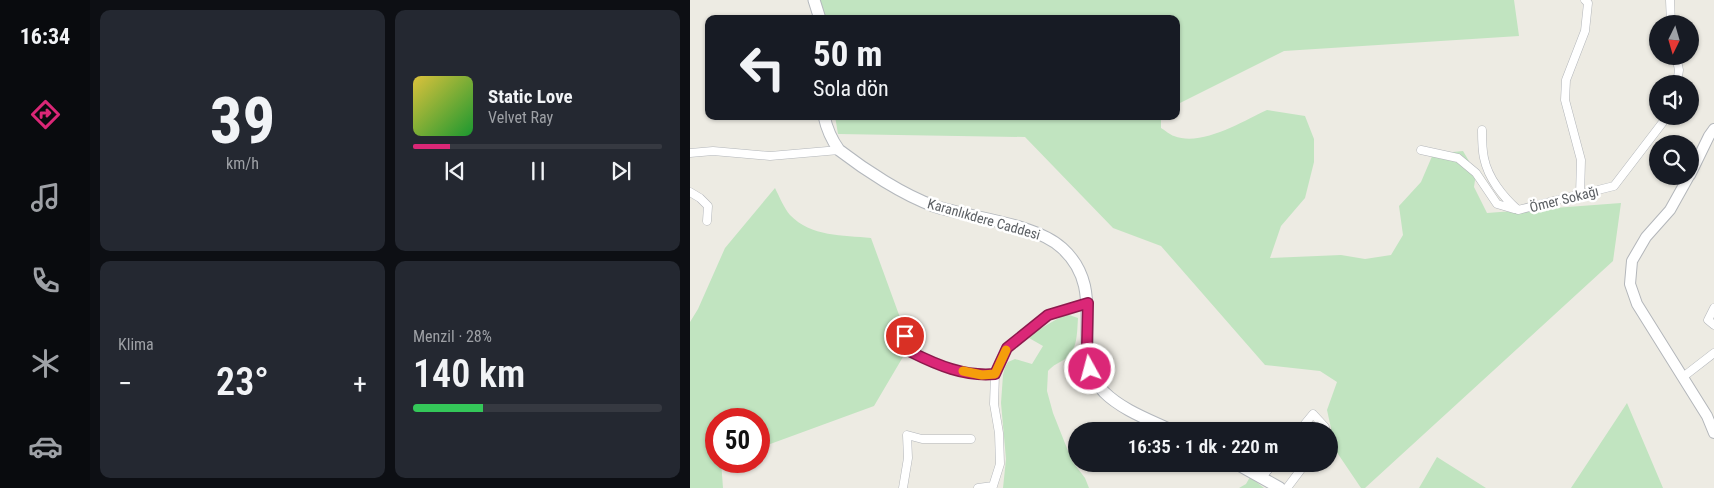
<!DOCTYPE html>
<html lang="tr">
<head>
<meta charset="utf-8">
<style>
  :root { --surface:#171b24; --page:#242831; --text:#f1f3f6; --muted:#9ea1a6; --line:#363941; --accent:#db2777 }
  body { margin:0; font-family:"Roboto Condensed",sans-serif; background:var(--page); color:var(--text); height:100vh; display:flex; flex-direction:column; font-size:19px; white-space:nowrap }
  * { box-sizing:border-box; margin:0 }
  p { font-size:16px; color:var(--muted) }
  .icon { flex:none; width:28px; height:28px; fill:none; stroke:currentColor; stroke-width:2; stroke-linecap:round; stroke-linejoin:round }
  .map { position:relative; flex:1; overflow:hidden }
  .side { display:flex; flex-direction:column; gap:10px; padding:10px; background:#0d0f14; width:600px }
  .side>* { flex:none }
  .guide { position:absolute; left:15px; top:15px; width:475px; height:105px; border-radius:10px; box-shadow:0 1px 4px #0004; background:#171b24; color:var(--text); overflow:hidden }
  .needle { width:32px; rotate:185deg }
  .controls { position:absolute; left:959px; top:15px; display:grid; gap:10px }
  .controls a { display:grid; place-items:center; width:50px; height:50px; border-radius:50%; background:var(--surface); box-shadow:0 1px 4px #0004; font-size:25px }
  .speed { position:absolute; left:15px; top:408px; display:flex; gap:10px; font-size:25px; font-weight:700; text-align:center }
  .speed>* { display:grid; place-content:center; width:65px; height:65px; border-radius:50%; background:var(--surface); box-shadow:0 1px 4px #0004; line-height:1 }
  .speed .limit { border:8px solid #d22; background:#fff; color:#111 }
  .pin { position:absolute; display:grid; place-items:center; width:42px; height:42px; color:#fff; margin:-21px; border:2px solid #fff; border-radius:50%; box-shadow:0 1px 5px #0007 }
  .me { position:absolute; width:55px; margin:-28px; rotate:353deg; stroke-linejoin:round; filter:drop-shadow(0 0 4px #0008) }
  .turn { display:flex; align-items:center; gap:18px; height:105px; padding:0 25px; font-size:22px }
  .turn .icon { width:65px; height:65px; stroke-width:2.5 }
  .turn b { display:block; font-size:35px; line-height:42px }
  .big { font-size:38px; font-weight:600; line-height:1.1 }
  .side .card { flex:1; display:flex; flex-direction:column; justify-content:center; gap:8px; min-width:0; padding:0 18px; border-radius:10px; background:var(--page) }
  .side .dial { align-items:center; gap:0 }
  .dial b { font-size:65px; line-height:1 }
  .song { display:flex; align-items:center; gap:15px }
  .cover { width:60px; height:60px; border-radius:8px; background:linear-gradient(135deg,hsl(50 70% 55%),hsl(130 70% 35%)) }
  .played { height:5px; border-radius:2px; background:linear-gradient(90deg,var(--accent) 15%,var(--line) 15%) }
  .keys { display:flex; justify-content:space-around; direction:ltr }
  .heat { display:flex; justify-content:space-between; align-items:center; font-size:28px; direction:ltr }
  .charge { height:8px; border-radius:4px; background:linear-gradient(90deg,#34c759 28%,var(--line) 0) }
  .side .tiles { flex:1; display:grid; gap:10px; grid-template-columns:repeat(2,1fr) }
  .trip { position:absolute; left:378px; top:422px; width:270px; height:50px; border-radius:25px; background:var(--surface); box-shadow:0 1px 4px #0004; font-weight:600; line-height:50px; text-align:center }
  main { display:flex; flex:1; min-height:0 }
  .dock { display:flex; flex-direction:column; width:90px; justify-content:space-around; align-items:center; background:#090b0e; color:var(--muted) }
  .dock .icon { width:35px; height:35px }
  .dock .current { color:var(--accent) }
  .dock b { font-size:22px; color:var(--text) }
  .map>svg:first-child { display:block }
</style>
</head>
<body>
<main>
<nav class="dock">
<b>16:34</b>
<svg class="icon current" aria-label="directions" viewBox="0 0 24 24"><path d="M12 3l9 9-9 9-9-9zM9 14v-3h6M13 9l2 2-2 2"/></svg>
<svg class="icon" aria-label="music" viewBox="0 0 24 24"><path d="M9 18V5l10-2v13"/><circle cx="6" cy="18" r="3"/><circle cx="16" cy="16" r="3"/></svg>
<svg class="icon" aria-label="phone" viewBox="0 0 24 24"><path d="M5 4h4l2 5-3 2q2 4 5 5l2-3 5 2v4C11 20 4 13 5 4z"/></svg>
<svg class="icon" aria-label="climate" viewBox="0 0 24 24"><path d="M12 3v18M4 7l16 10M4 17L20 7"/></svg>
<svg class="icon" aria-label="car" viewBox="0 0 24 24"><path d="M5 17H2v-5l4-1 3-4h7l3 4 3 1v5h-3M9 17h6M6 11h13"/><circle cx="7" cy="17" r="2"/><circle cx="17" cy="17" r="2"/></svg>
</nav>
<section class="side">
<div class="tiles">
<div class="card dial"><b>39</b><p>km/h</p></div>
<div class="card">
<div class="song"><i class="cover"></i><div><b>Static Love</b><p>Velvet Ray</p></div></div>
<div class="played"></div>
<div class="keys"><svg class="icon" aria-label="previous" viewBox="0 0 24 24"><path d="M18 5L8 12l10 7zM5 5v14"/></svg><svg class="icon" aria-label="pause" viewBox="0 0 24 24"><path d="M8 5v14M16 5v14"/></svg><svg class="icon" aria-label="next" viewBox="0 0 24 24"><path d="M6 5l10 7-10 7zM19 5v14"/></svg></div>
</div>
<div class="card"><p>Klima</p>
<div class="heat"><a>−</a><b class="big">23°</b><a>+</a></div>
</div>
<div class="card"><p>Menzil · 28%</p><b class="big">140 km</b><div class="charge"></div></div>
</div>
</section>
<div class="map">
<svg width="1024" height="488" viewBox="0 0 1024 488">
  <rect width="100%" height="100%" fill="#edebe3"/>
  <path fill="#c1e4c0" d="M128 0H824L829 36 594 51 486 105V19H130Z
    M577 110 615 116 624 139V162L615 198 591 226 580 258 651 255 675 259 701 255 713 235 709 206 731 182 743 154 773 151 786 173 784 187 797 213 931 203 923 261 675 488H671L646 451 637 410 647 382 630 371 575 365 471 246 423 228 335 137 148 134 145 116H471V128C475 130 480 135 484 136 512 147 553 121 577 110Z
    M85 188C89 196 94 208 100 215 121 237 153 235 181 238L220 345 184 406 69 448V419H26V461H31L33 488H0V322L8 309 35 248Z
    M376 314 388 318C387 331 388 351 375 359 369 363 363 365 358 371L357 391 363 413 382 461 395 478 399 488H313L316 459 311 403 313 375 315 367 318 362 325 359 342 364 353 346 339 338 348 330Z
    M937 403 973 488H881Z
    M747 457 796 488H729Z
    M560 477 574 488H549L556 484Z"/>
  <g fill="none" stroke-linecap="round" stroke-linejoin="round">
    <defs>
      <path id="minor" d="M980 0 981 24
        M986 56 989 70 987 84
        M792 130C792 139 792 149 794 158 798 178 813 197 828 210L924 186 973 122 975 116
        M731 150 768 158 786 173 807 204 824 209
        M0 153 23 151 80 156 149 150
        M0 192 10 198 18 206 17 221
        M890 195 891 160 875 100 876 80 895 31 898 3 895 0
        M1024 308 1018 320 1024 325
        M215 336 221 352C247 365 275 377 305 374
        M993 377 1024 353
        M609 431 623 414 635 427V431
        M572 477 583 464
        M213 488 218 458 217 435 232 439H281
        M288 488 303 486 310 464 309 433 304 404 305 374 317 348 358 315 398 303
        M597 488 615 464"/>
      <path id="tertiary" d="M1000 175 1019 136 1024 129
        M999 176 980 210 956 237 942 261 940 284 947 304 1017 416 1024 433"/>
      <path id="secondary" d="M124 0 130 19
        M134 116C137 130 141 139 149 150 175 170 213 195 244 206 280 218 345 223 372 248 421 292 376 352 414 392 432 410 460 420 483 431
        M547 464 590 488"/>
    </defs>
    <use href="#minor" stroke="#b3b6ba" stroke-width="9"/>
    <use href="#tertiary" stroke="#b3b6ba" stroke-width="12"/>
    <use href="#secondary" stroke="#b4b8bd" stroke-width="13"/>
    <use href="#minor" stroke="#fff" stroke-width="8"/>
    <use href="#tertiary" stroke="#fff" stroke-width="10"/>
    <use href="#secondary" stroke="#fff" stroke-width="11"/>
  </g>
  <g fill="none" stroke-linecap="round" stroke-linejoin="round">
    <defs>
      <path id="route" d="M215 336 221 352C247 365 275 377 305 374L317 348 358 315 398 303 397 346 400 369"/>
    </defs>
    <use href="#route" stroke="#8e194d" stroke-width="12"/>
    <use href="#route" stroke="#db2777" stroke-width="9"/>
    <path stroke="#f59e0b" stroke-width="9" d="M273 371 292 375 305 374 316 350"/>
  </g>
  <g text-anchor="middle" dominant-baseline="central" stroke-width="5" stroke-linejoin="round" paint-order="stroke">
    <g font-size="14" fill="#5b5f63" stroke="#fff">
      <text transform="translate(874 199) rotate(-14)">Ömer Sokağı</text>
      <text transform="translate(294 219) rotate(16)">Karanlıkdere Caddesi</text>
    </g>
  </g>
</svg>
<div class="controls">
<a><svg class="needle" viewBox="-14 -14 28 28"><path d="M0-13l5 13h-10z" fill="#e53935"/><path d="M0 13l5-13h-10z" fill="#9ea1a6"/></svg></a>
<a><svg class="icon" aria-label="sound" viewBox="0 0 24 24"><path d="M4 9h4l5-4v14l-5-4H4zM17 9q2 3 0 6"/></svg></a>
<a><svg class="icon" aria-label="search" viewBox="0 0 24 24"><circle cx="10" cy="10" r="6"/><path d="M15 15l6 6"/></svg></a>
</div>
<div class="speed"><div class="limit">50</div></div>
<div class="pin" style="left:215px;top:336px;background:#d93025"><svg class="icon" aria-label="arrive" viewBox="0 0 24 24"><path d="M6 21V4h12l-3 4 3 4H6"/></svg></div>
<svg class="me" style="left:400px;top:369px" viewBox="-20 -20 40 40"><circle r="17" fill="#db2777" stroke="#fff" stroke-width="3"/><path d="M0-11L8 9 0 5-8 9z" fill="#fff"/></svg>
<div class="trip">16:35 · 1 dk · 220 m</div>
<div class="guide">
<div class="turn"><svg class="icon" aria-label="left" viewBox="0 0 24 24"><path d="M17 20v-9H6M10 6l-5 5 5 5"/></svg><div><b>50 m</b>Sola dön</div></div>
</div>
</div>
</main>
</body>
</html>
